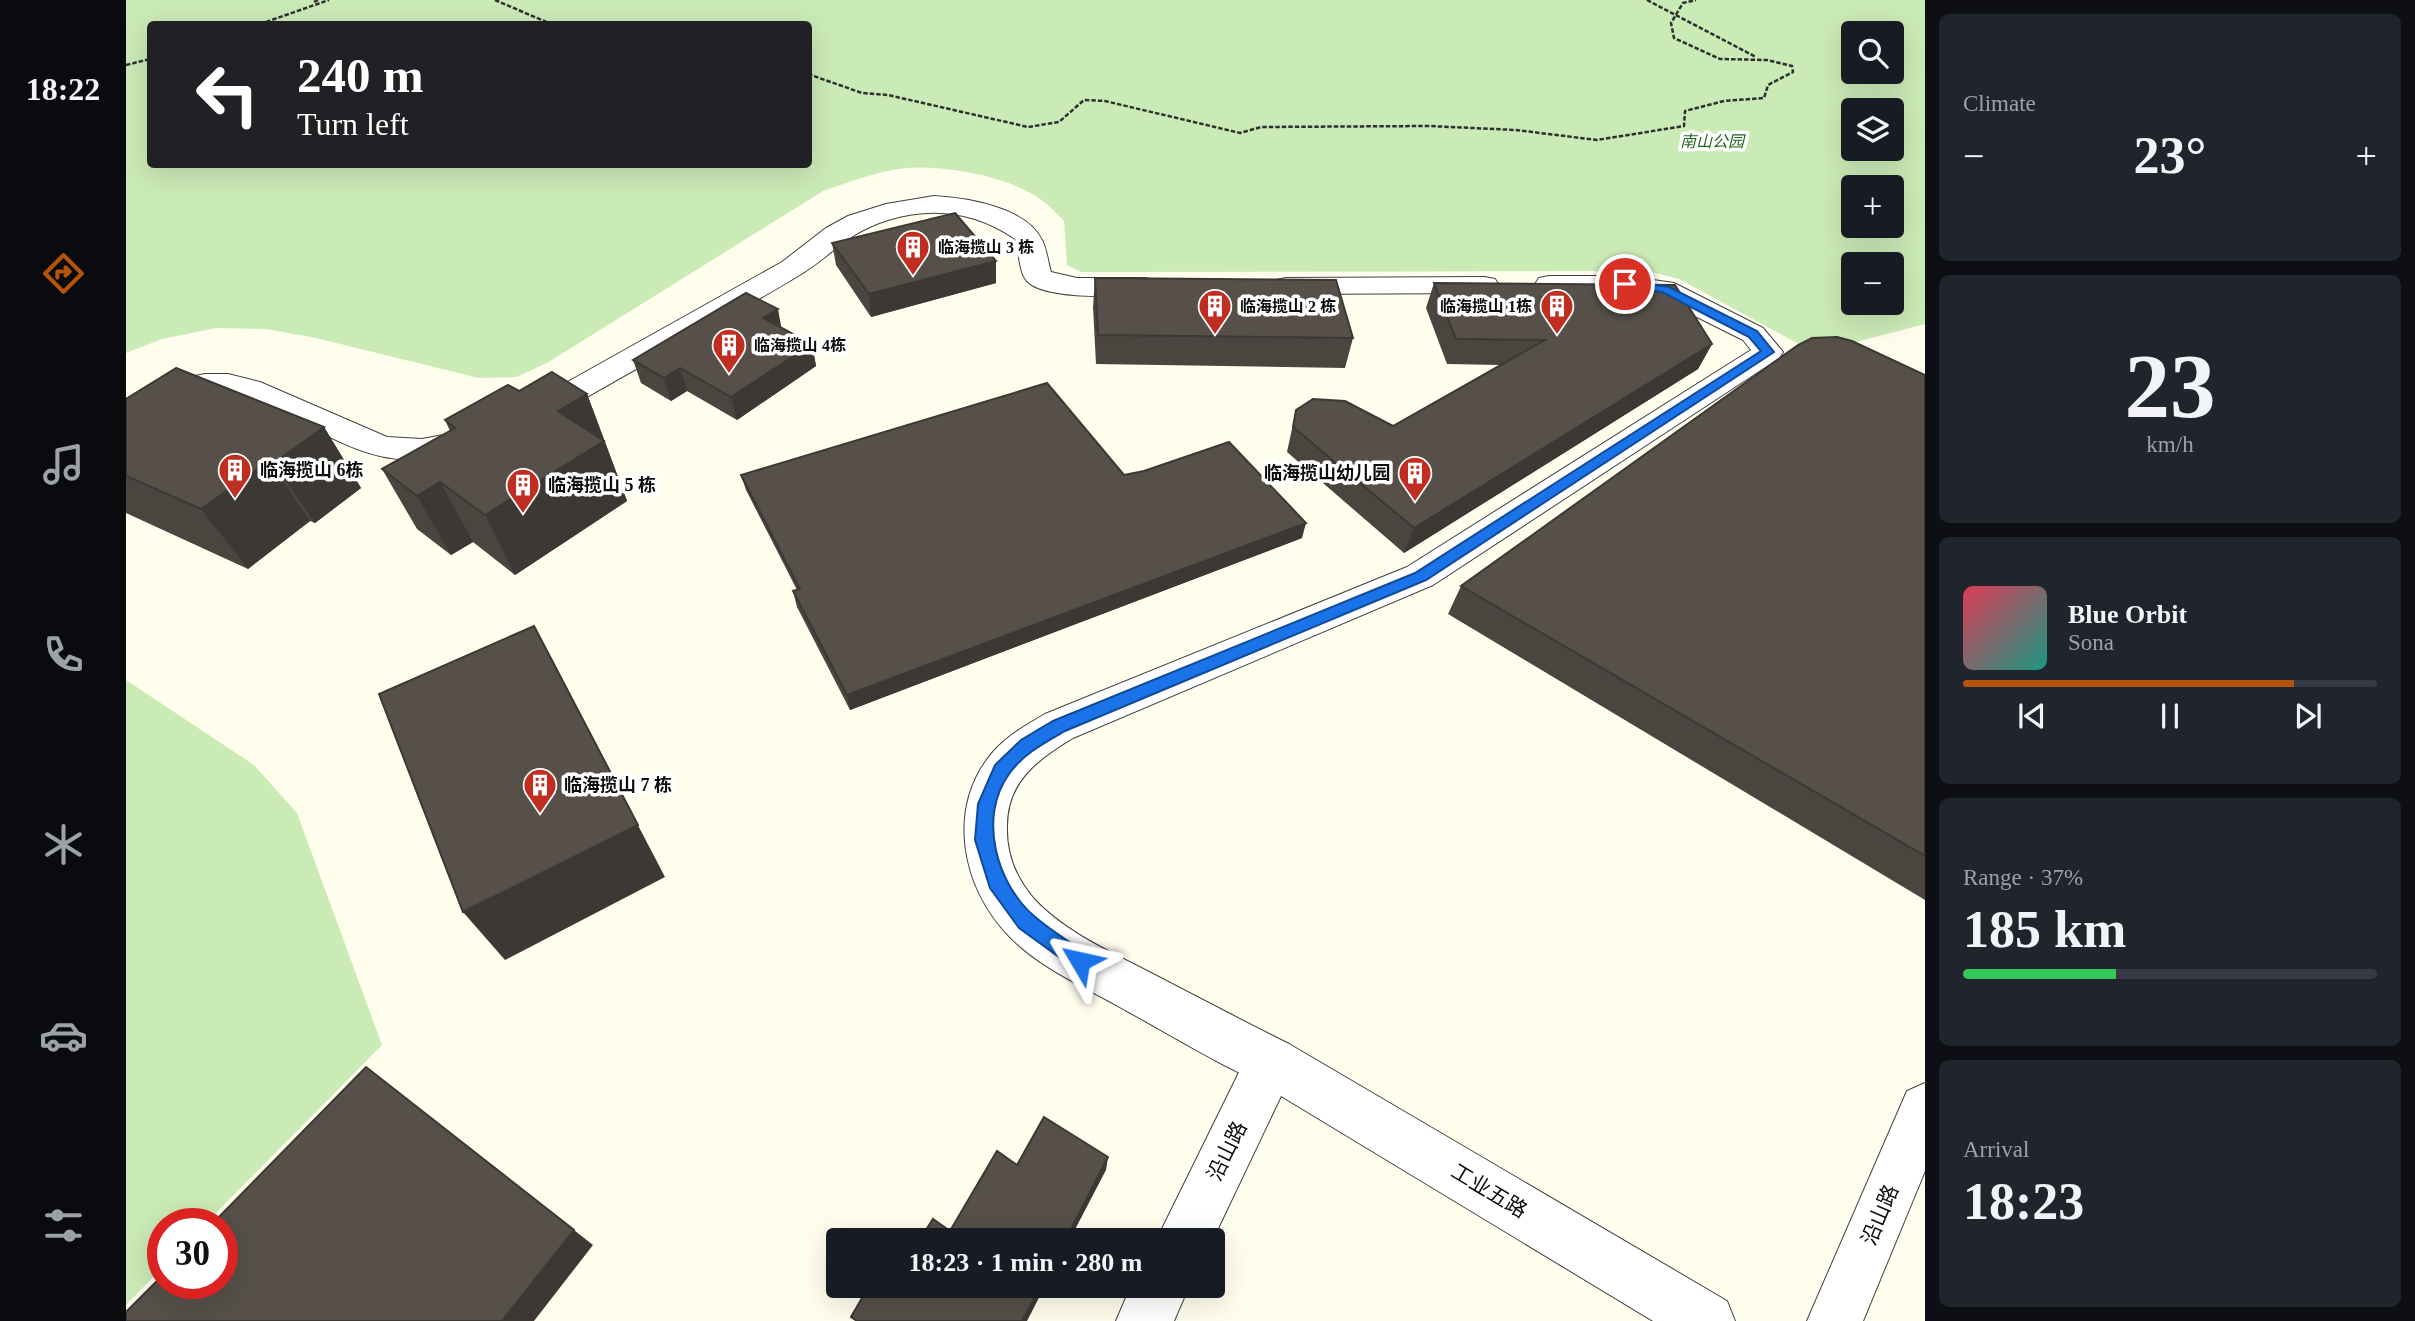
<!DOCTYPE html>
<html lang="en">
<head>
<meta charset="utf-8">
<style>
  :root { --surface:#171b24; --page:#20242c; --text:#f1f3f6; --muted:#9ea1a6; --line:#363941; --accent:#b45309 }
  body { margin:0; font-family:"Times New Roman","Noto Sans SC",serif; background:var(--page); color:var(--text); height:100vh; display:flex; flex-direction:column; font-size:26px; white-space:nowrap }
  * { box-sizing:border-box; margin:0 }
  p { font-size:23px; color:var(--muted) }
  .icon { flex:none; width:38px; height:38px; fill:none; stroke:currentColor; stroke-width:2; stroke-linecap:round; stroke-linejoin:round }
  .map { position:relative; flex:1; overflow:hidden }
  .panel { display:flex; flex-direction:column; gap:14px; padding:14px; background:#0d0f14; width:490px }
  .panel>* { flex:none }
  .top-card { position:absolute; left:21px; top:21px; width:665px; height:147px; border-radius:7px; box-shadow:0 7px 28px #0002; background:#202124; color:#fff; overflow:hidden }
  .fabs { position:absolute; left:1715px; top:21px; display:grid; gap:14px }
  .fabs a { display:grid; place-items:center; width:63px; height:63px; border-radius:7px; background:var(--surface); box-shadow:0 7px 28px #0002; font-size:35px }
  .speed { position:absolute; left:21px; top:1208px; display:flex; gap:14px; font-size:35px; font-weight:700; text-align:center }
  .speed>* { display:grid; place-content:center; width:91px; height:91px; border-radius:50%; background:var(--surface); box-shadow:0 7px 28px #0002; line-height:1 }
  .speed .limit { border:10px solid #d22; background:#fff; color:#111 }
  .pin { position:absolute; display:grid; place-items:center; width:60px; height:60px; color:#fff; margin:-30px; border:4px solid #fff; border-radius:50%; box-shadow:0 2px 7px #0007 }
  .me { position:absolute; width:77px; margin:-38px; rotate:306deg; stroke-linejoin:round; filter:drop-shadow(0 0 5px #0008) }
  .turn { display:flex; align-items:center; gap:24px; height:147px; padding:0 35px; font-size:32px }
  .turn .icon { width:91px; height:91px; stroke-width:2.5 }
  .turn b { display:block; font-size:49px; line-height:60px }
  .big { font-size:52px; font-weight:700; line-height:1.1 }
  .panel .tile { flex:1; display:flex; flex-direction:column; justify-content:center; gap:10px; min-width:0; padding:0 24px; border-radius:10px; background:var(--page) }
  .panel .dial { align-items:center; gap:0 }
  .dial b { font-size:91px; line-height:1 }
  .song { display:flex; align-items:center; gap:21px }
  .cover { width:84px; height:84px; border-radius:10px; background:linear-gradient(135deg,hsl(350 70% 55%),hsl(170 70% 35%)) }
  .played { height:7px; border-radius:4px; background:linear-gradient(90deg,var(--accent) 80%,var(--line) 80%) }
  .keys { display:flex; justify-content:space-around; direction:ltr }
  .heat { display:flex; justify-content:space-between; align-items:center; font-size:38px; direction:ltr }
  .charge { height:10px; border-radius:5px; background:linear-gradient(90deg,#34c759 37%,var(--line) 0) }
  .trip { position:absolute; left:700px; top:1228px; width:399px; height:70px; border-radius:7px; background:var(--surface); box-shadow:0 7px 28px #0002; font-weight:700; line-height:70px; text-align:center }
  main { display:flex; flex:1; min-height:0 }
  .dock { display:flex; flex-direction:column; width:126px; justify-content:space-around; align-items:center; background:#090b0e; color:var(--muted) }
  .dock .icon { width:49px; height:49px }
  .dock .current { color:var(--accent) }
  .dock b { font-size:32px; color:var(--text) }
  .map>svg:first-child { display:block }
</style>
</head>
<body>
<main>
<nav class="dock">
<b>18:22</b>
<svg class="icon current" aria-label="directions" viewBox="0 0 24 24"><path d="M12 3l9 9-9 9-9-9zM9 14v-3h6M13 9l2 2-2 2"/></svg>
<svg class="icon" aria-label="music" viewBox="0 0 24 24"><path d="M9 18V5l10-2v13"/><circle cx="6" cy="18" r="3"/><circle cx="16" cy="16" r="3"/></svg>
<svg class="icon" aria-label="phone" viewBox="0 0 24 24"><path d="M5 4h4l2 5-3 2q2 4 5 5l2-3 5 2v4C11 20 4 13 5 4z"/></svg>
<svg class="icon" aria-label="climate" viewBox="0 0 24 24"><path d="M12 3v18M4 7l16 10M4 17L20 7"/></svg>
<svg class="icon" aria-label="car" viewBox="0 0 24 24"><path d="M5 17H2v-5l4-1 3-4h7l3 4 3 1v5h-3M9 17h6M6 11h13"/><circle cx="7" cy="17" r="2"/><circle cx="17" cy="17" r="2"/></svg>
<svg class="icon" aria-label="filters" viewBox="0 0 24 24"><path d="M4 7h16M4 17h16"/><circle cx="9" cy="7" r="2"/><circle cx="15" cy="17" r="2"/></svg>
</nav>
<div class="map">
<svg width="1799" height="1321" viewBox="0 0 1799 1321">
  <rect width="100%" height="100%" fill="#fffeed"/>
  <path fill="#caeab6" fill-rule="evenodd" d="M0 0H1799V324L1684 354 1682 349 1553 279 1521 271 955 272 941 265 938 221C930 213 923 205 914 199 883 176 818 165 780 168 751 171 724 182 697 191L421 363 390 377 353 378 190 338 140 329 90 328 36 339 0 353ZM24 24H682V164H24ZM1727 33H1766V72H1727ZM1727 110H1766V149H1727ZM1727 187H1766V226H1727ZM1727 264H1766V303H1727Z
    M0 680 128 765 171 813 256 1045 80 1223H37V1267L0 1305Z"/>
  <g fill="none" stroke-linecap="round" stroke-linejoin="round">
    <defs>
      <path id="minor" d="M808 196C841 198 900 207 916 240 921 250 922 262 925 272L951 278H1019L1029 280 1033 286 1029 292C1005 298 917 300 901 281 892 271 894 251 889 239 850 212 808 206 762 220 720 233 707 255 672 276 588 326 502 373 417 422L406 425 395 422 390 415 395 408 656 262 700 228 722 216 760 204Z
        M1423 276H1499L1548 283 1637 328 1657 352 1653 358 1307 585 947 738C912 759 881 781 881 826 880 854 890 878 908 899 940 933 985 952 1025 973 1071 997 1117 1021 1163 1044L1170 1062 1163 1080 1145 1087C1094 1066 1047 1036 999 1010 959 987 915 969 883 936 835 887 820 806 867 752 881 736 900 725 919 714L1281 567 1625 350 1617 340 1531 297 1499 292H1423L1413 290 1409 284 1413 278Z
        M1359 277 1369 279 1373 285 1369 291 1359 293 1160 294 1150 292 1146 286 1150 280 1160 278Z
        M79 374H102L134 382 261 437 296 439 344 430 355 434 360 441 355 448C262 474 238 453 156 414 132 403 107 391 80 393 50 395 28 417 0 424V401L45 381Z"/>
      <path id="tertiary" d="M1145 1037 1163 1044 1601 1301 1609 1321H1527L1155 1096 1086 1241H1030L1127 1044Z
        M1799 1083V1171L1737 1321H1681L1781 1091Z
        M1005 1286H1063L1048 1321H990Z"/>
    </defs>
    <use href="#minor" stroke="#404040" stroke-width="2"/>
    <use href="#tertiary" stroke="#404040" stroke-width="2"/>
    <path stroke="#2f2f2f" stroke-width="2.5" stroke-dasharray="4.5 2" stroke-linecap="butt" d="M369 0 425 24
      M1521 0 1630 57
      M188 2 192 0
      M134 24 203 0
      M0 65 24 59
      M682 74 736 93 762 95 902 127 933 122 958 100 979 101 1114 133 1135 127 1303 126 1390 130 1471 140 1558 126 1559 111 1598 101 1638 98 1642 85 1667 72 1666 66 1641 60 1594 59 1548 38 1545 23 1557 3 1570 0"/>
    <use href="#minor" fill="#fff" fill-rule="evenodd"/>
    <use href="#tertiary" fill="#fff" fill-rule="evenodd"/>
  </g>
  <path fill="#4a453f" d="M706 243 870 283 745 317 710 265Z
    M969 278 1227 338 1219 368 970 364 967 307Z
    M1308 283 1586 344 1572 369 1278 553 1161 452 1170 410 1267 426 1375 365 1321 364 1300 308Z
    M655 328 686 344 690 366 611 420 561 391 545 401 515 383 507 360Z
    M1799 375V900L1322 614 1335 586Z
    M393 391 461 394 501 501 389 575 347 542 325 555 291 529 256 469 324 431 319 420Z
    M0 399 198 427 235 488 189 523 184 521 122 569 0 513Z
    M615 475H998L1176 538 724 710 671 607 667 591 671 590 620 490Z"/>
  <path fill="#3c3833" d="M870 261V283L745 317 743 294Z
    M652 309 656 331 637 318Z
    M686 344 690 366 611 420 605 397Z
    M1586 344 1572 369 1278 553 1288 528Z
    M554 368 561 391 545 401 538 378Z
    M461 394 501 501 389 575 359 515 432 411Z
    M198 427 235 488 189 523 148 463Z
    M143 461 184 521 122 569 75 509Z
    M314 482 347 542 325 555 291 496Z
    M1180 523 1176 538 724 710 721 695Z
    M408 626 539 877 379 960 337 912Z
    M240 1067 467 1245 408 1321H376Z
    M982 1157 980 1170 943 1241H939Z
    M915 1286H919L901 1321H896Z"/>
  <path fill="#565049" stroke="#3c3833" stroke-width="2" d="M829 213 870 261 743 294 706 243Z
    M969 278 1210 280 1227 338 972 335Z
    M1308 283 1549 285 1586 344 1288 528 1167 427 1170 410 1187 399 1219 401 1267 426 1419 340 1330 339Z
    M620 293 652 309 637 318 686 344 605 397 554 368 538 378 507 360Z
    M1711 337 1726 341 1799 375V856L1335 586 1672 345 1686 338Z
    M50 368 198 427 148 463 143 461 75 509 0 476V399Z
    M426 372 461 394 432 411 478 441 359 515 314 482 291 496 256 469 329 428 319 420 382 385 393 391Z
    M921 383 998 475 1018 471 1103 442 1180 523 721 695 667 591 674 589 615 475Z
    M408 626 512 825 337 912 253 694Z
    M240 1067 448 1230 376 1321H0V1312L37 1275V1283H96V1223H87Z
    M918 1117 982 1157 939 1241H793L807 1219 824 1231 871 1151 891 1165Z
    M743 1286H915L896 1321H731L725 1317Z"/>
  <path fill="#1a73e8" stroke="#114b97" stroke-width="2" d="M1499 281 1543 287 1631 331 1648 352 1300 580 939 731C918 743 897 754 883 774 852 817 870 883 908 916 924 930 944 942 961 954L964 961 961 967 954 970 947 967 893 928 864 888 849 840 852 804 869 765 895 740 927 721 1289 573 1635 351 1623 337 1536 292 1495 286 1494 284Z"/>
  <defs>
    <symbol id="building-pin" viewBox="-11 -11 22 30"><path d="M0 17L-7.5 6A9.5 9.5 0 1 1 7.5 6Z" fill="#c02e22" stroke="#fff"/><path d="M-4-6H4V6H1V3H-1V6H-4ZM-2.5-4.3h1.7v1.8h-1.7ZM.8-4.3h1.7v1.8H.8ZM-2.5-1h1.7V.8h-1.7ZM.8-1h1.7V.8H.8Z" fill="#fff"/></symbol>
  </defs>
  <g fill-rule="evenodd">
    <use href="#building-pin" x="768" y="228" width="38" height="52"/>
    <use href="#building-pin" x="1070" y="287" width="38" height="52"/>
    <use href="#building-pin" x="1412" y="287" width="38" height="52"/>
    <use href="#building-pin" x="584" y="326" width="38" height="52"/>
    <use href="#building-pin" x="90" y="451" width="38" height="52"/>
    <use href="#building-pin" x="1270" y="454" width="38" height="52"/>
    <use href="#building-pin" x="378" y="466" width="38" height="52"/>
    <use href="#building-pin" x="395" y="766" width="38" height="52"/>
  </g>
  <g text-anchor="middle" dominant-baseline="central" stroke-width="7" stroke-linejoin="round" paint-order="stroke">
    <g font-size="16" font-style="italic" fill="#22661c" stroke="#fff">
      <text x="1586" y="141">南山公园</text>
    </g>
    <g font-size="16" font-weight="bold" fill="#0d0d0d" stroke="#fff" text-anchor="start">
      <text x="812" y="247">临海揽山 3 栋</text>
      <text x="1114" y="306">临海揽山 2 栋</text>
      <text x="1406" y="306" text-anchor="end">临海揽山 1栋</text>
      <text x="628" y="345">临海揽山 4栋</text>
    </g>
    <g font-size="18" font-weight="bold" fill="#0d0d0d" stroke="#fff" text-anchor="start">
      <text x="134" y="470">临海揽山 6栋</text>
      <text x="1264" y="473" text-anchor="end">临海揽山幼儿园</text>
      <text x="422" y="485">临海揽山 5 栋</text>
      <text x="438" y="785">临海揽山 7 栋</text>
    </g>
    <g font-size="21" fill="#0d0d0d" stroke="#fff">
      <text transform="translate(1101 1151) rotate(-64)">沿山路</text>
      <text transform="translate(1363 1191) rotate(31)">工业五路</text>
      <text transform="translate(1754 1215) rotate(-67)">沿山路</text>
    </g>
  </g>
</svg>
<div class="fabs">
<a><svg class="icon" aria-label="search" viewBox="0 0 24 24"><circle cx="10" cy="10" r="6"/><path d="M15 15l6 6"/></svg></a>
<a><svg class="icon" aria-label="layers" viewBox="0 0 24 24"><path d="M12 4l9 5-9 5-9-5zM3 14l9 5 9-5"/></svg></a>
<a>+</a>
<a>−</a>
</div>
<div class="speed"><div class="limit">30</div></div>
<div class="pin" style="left:1499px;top:284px;background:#d93025"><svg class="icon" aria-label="arrive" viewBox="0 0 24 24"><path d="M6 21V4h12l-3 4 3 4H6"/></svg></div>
<svg class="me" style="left:954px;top:961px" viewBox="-20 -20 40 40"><path d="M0-17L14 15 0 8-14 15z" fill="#1a73e8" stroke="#fff" stroke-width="4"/></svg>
<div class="trip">18:23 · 1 min · 280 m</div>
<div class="top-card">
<div class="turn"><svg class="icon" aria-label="left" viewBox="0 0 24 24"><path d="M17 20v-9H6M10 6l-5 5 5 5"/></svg><div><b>240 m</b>Turn left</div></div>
</div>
</div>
<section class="panel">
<div class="tile"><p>Climate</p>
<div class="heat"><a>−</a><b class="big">23°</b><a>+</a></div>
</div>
<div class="tile dial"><b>23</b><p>km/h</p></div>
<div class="tile">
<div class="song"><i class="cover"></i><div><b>Blue Orbit</b><p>Sona</p></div></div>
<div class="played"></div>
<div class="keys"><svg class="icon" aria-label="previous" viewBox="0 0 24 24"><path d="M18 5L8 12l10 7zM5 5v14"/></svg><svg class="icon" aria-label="pause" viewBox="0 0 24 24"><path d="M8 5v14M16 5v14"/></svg><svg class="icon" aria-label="next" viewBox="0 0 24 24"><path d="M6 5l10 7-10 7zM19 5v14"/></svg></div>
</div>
<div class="tile"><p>Range · 37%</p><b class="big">185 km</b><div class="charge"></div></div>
<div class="tile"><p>Arrival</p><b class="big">18:23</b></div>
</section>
</main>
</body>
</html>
